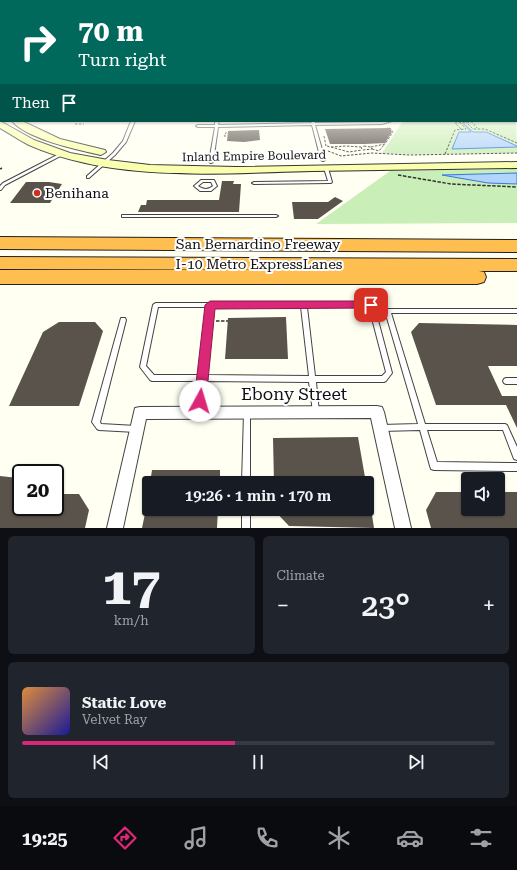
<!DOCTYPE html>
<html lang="en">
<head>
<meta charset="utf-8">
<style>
  :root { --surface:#171b24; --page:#20242c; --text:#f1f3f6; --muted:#9ea1a6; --line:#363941; --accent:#db2777 }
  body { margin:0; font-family:"Roboto Serif",serif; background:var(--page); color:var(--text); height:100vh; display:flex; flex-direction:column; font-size:15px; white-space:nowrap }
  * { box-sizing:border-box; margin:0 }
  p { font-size:13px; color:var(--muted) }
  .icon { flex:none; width:22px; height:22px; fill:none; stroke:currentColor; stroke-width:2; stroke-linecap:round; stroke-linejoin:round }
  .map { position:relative; height:528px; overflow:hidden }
  .panel { display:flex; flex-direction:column; gap:8px; padding:8px; background:#0d0f14; flex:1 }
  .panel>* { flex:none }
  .top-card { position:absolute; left:0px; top:0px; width:517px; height:122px; box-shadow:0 1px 3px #0004; background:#00695c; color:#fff; overflow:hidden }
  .tools { position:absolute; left:461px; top:472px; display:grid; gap:8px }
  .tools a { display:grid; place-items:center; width:44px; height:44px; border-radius:4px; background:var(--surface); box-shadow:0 1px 3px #0004; font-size:20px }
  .speed { position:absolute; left:12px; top:464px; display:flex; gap:8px; font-size:20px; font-weight:700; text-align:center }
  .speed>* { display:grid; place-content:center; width:52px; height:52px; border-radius:50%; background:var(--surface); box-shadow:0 1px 3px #0004; line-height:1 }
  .speed .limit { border:2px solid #111; border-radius:6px; background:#fff; color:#111 }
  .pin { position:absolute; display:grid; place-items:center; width:34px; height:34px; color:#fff; margin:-17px; border-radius:8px; box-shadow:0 2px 6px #0006 }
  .me { position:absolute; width:44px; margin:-22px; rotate:6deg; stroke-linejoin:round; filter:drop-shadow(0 0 3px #0008) }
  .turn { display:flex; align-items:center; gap:14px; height:84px; padding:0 12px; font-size:18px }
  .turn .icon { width:52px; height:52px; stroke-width:2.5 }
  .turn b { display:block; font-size:28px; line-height:34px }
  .then { display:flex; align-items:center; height:38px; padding:0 12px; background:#0003; gap:8px; font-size:15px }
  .big { font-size:30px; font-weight:600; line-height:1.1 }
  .panel .tile { flex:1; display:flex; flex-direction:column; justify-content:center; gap:6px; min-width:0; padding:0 14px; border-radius:6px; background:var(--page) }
  .panel .dial { align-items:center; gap:0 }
  .dial b { font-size:52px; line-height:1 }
  .song { display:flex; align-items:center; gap:12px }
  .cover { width:48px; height:48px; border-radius:6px; background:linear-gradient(135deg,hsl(30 70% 55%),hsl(240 70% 35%)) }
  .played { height:4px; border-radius:2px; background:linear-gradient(90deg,var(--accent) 45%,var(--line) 45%) }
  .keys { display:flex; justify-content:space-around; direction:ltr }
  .heat { display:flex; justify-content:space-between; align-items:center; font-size:22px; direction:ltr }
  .panel .tiles { flex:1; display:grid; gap:8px; grid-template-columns:1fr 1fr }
  .tile:last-child { grid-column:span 2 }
  .trip { position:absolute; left:142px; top:476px; width:232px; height:40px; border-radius:4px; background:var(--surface); box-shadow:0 1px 3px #0004; font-weight:600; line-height:40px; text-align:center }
  .tab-bar { display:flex; height:64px; justify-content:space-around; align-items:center; background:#090b0e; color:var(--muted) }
  .tab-bar .icon { width:28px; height:28px }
  .tab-bar .selected { color:var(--accent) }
  .tab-bar b { font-size:18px; color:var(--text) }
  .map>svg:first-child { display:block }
</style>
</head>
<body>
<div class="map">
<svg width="517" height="528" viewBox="0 0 517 528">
  <rect width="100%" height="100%" fill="#fffff2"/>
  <path fill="#caeeb7" d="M516 116 517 153 409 154 382 153 403 121H516Z
    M517 169V223L316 224 390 171Z"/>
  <path fill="#b1d3fc" stroke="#317ada" d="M463 123 473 132H486L517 146V147L452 149 459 132H471Z
    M517 173V184L488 183 442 175Z"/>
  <path fill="#5a534b" d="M390 128 392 132 385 143 365 144H330L325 129Z
    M259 130 260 140 244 142 227 141 228 131Z
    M222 181H234L233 184H241L239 212H138L141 205H146L147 200H219Z
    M26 182H49L62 184 50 203H10Z
    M335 197 343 201 318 219H294L292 202H328Z
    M286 317 288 359H225L228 318Z
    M59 322H95L103 331 79 406H9L43 332Z
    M419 323 517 325V366H488L502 396H517V428L506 405H436L411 332Z
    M358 437 366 483H274L273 438Z
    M152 470H220V483H150Z
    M0 476 18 478 12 494H21V507H55V494H79L89 510 85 528H0Z
    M436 492H468V509H498V492H517V528H431L426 510Z
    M146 509H218L217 528H142Z
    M273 509H371L374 528 289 526Z"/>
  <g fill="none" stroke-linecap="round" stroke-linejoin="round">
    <defs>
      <path id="lane" d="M516 109H517V111H516Z
        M131 121H135L126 142 115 155 89 178H87V176L113 153 123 141Z
        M215 121H219L218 125 312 123 311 122 313 121H314L315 123 382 122 392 121 382 124 315 125 325 160 323 161 321 160 312 125 218 127 213 162 211 163 209 162 215 127H198L196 126 198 125H215Z
        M63 152 66 153 5 185 1 190H0V186L3 183Z
        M325 167H326L328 168 332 182 331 183 254 184 252 183 254 182 328 181 324 168Z
        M201 180H214L217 186 211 191H200L194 186ZM203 182H211L213 186C208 190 204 190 198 186Z
        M122 215H276L278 216 276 217H122Z
        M156 303H371L373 304 374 305 392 373 386 381 384 382H316L319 412 318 414 316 415 314 414 313 412 309 382 205 381 202 412 201 414 199 415 197 414 196 412 199 381H152L150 380 140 367 153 305 154 304ZM158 307H207L200 375H154L146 366ZM213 307H301L309 376 206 375ZM307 307H369L386 372 382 376H315Z
        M386 309H517V313H391L425 424H505L507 425 517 447V460L514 459 503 430H427L437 462 517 463V471L434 470 431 469 430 466 420 430 381 431 378 430 377 428 378 426 381 425 418 424 385 311Z
        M121 318H125L126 320 100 422 101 424 136 426 139 427 140 429 139 431 136 432 99 430 97 429 92 422Z
        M506 378H517V384H506L504 383 503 381 504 379Z
        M247 410 249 411 250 413V483H242L244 413 245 411Z
        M242 509H250V528H242Z"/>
      <path id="street" d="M377 406 382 407 384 412 411 528H395L371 418 146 419 123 528H107L135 408 140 407Z"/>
      <path id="secondary" d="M0 103 1 104V110L0 109Z
        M0 121 34 140 70 153 108 160 150 165 236 167 517 162V168C449 169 380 170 312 171 219 173 116 183 29 145 19 140 9 133 0 128Z
        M12 121H22L60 139 105 150 106 152 101 155C78 150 27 139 12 121Z"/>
      <path id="highway" d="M0 237 517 240V252L0 249Z
        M0 257 517 259V271H479L484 272 486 277 484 282 477 284H0V270H337L0 269Z"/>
    </defs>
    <use href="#lane" stroke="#434343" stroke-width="2"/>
    <use href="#street" stroke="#434343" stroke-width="2"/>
    <use href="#secondary" stroke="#323232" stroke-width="2"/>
    <use href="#highway" stroke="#212121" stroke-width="2"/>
    <path stroke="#323232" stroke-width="1" stroke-dasharray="2.5 1.5" stroke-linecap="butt" d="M465 121 473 129H485L517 143
      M75 124H84
      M461 129 455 123 472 122 477 128
      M226 136H224L227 131
      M324 136 326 146
      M327 146 349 152 362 150
      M364 146 371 147 372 149 363 150 361 148Z
      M331 147 346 146 361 147
      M371 147 385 144 393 132 390 128H387
      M372 149 379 151 384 145
      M328 151 341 156 372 153 410 155 517 153
      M445 154 455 130 466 129 459 121"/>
    <path stroke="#323232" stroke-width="1.5" stroke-dasharray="3.5 1.5" stroke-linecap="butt" d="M0 169 2 168
      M398 175 451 184 517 187
      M216 321H228"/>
    <use href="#lane" fill="#fff" fill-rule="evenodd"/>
    <use href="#street" fill="#fff" fill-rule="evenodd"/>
    <use href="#secondary" fill="#faffad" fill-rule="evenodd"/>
    <use href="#highway" fill="#ffbe50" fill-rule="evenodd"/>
  </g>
  <linearGradient id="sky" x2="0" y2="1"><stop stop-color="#92c0f0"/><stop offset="0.56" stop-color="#fffff9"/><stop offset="1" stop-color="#fffff9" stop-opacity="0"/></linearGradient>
  <rect width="517" height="168" fill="url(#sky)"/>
  <path fill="#db2777" stroke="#8e194d" d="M210 301H371L376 305 371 308 215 309 206 401 204 405 200 407 196 405 194 401 205 305Z"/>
  <circle fill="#ce2f19" stroke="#fff" stroke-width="1.5" cx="37" cy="193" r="4"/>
  <g text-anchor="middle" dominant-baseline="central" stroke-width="4" stroke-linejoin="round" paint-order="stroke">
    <g font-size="12" fill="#101010" stroke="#fff">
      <text transform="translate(254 156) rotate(-1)">Inland Empire Boulevard</text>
    </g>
    <g font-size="14" fill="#101010" stroke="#fff" text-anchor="start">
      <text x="45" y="193">Benihana</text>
    </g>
    <g font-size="14" fill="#101010" stroke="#fff">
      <text x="258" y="244">San Bernardino Freeway</text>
      <text x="259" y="264">I-10 Metro ExpressLanes</text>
    </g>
    <g font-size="17" fill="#101010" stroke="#fff">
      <text x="294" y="394">Ebony Street</text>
    </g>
  </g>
</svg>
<div class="tools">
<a><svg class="icon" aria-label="sound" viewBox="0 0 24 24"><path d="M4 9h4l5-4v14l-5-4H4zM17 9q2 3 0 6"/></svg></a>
</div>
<div class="speed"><div class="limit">20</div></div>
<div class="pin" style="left:371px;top:305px;background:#d93025"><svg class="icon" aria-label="arrive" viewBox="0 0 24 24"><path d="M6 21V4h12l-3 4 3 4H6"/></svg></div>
<svg class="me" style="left:200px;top:401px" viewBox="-20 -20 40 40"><circle r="19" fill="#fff"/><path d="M0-13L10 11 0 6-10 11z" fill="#db2777"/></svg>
<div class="trip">19:26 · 1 min · 170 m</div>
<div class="top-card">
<div class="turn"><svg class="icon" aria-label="right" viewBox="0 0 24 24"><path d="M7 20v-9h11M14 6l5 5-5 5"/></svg><div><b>70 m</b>Turn right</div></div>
<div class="then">Then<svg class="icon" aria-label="arrive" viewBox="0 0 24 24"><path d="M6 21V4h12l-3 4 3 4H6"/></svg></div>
</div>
</div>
<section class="panel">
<div class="tiles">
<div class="tile dial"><b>17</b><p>km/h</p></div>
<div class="tile"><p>Climate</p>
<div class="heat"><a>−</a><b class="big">23°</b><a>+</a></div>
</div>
<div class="tile">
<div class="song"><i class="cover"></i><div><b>Static Love</b><p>Velvet Ray</p></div></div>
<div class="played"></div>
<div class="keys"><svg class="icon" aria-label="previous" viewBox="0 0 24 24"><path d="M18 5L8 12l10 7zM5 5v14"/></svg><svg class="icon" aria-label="pause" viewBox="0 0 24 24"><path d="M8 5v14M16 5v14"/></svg><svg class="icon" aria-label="next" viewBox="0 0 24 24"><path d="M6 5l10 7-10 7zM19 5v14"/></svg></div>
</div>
</div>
</section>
<nav class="tab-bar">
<b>19:25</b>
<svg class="icon selected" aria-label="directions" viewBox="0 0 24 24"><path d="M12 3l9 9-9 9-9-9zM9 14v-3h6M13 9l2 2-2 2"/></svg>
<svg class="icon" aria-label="music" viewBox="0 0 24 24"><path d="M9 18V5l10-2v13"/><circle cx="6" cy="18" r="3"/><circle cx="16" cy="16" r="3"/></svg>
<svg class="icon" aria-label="phone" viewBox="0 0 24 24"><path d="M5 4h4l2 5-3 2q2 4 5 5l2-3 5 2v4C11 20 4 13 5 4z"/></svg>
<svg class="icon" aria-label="climate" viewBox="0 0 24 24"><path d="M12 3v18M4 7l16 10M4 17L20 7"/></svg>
<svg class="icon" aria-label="car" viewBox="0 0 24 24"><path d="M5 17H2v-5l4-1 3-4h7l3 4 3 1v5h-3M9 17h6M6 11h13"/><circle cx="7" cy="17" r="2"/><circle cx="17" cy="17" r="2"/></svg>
<svg class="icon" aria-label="filters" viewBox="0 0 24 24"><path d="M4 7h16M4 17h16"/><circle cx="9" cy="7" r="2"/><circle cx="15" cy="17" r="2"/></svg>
</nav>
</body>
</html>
